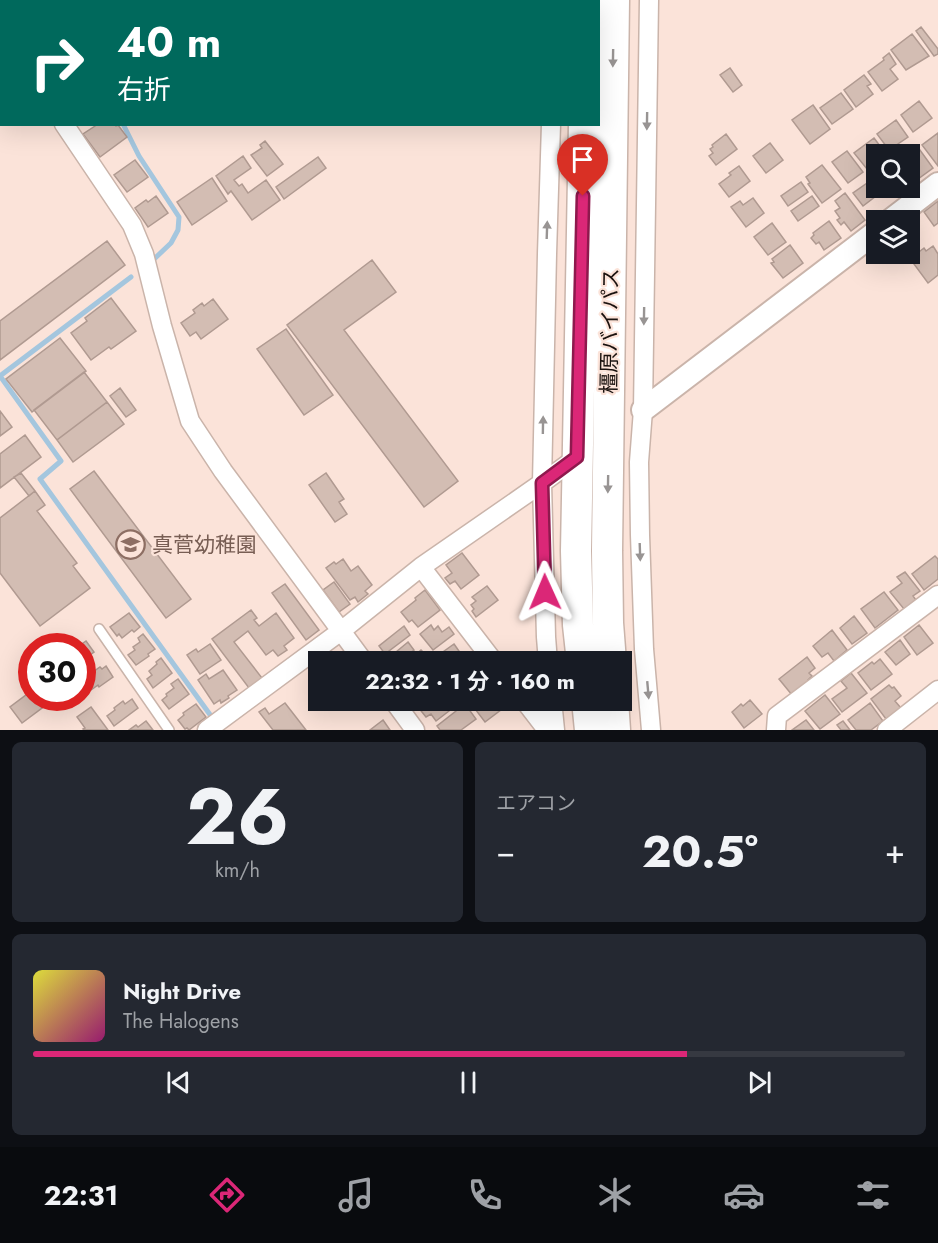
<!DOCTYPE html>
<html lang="ja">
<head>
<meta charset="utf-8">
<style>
  :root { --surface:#171b24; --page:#242831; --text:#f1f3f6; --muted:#9ea1a6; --line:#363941; --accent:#db2777 }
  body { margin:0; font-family:Jost,"Noto Sans JP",sans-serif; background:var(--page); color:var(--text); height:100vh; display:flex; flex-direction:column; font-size:22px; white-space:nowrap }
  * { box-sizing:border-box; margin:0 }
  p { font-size:20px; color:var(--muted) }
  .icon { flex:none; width:33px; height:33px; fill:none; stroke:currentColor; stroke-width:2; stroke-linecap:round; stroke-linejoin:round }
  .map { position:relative; height:730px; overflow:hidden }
  .details { display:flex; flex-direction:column; gap:12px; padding:12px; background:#0d0f14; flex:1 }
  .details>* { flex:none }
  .guide { position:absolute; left:0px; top:0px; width:600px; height:126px; box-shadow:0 6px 24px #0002; background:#00695c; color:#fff; overflow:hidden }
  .tools { position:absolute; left:866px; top:144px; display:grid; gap:12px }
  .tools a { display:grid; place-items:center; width:54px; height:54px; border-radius:0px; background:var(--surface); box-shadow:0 6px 24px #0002; font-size:30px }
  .speed { position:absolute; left:18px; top:633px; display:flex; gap:12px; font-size:30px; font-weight:700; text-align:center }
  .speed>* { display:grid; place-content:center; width:78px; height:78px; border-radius:50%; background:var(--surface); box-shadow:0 6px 24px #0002; line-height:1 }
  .speed .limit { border:9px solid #d22; background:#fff; color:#111 }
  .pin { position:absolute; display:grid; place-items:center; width:51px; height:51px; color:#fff; margin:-62px -26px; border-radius:50% 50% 50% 0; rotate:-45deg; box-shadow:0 0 6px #0007 }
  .pin .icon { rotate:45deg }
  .me { position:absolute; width:66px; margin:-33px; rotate:359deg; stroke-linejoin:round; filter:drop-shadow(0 0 4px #0008) }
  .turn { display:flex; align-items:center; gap:21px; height:126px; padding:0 18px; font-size:27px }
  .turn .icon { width:78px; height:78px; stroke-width:2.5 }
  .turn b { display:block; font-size:42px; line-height:51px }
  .big { font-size:45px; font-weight:700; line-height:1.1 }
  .details .tile { flex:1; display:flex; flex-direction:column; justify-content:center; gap:9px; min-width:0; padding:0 21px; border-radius:9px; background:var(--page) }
  .details .dial { align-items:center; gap:0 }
  .dial b { font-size:78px; line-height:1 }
  .song { display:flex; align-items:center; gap:18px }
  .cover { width:72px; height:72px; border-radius:9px; background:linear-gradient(135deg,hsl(60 70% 55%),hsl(320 70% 35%)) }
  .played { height:6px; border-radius:3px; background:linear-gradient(90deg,var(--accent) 75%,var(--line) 75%) }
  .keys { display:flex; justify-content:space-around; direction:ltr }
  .heat { display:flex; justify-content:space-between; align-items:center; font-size:33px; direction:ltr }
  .details .tiles { flex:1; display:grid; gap:12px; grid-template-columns:1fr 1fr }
  .tile:last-child { grid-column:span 2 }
  .trip { position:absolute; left:308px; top:651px; width:324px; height:60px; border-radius:0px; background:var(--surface); box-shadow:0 6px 24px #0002; font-weight:700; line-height:60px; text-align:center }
  .tab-bar { display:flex; height:96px; justify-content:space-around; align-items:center; background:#090b0e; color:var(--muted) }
  .tab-bar .icon { width:42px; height:42px }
  .tab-bar .on { color:var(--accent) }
  .tab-bar b { font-size:27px; color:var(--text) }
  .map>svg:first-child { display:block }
</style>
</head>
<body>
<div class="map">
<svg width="938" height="730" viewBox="0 0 938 730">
  <rect width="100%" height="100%" fill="#fbe3d9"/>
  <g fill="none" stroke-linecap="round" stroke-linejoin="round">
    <path stroke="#a4c6de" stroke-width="5" d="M0 22 2 23
      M123 124 139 156 179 217 178 230 171 243 151 262
      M131 277 0 376 61 461 40 479 211 716"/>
  </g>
  <path fill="#d3bdb3" stroke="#b09a91" stroke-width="1.5" d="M921 27 938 49V54L934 56 916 31Z
    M912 34 929 56 906 70 891 50Z
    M889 53 896 64 890 69 898 79 882 91 868 72 884 60 883 58Z
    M730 68 742 85 733 92 720 75Z
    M864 75 871 84 867 86 873 94 856 107 844 90Z
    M841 93 853 109 832 124 820 108Z
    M919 101 932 118 913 132 901 115Z
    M813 105 830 129 810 144 792 120Z
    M896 120 908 137 889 150 877 134Z
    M94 124H115L116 126 118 125 127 137 100 157 83 134 95 126Z
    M938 133V166L922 145Z
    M726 134 737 149 716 165 709 156 713 153 710 149 713 147 712 145Z
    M874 138 886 154H876V162L867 169 854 153Z
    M265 141 283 164 267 176 251 155 262 148 260 145Z
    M770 143 783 160 766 173 753 156Z
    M917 146 933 168 918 179 909 167V154H906Z
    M847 151 863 172 848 183 832 162Z
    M243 156 251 168 234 180 239 186 242 184 248 193 266 180 280 200 252 220 231 191 228 194 216 176Z
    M318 157 326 168 284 199 276 187Z
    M135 160 148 177 127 192 114 175Z
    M822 165 841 189 822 203 808 184 810 183 806 177Z
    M739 166 750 181 729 197 719 184 731 175 729 173Z
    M212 178 227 201 192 225 177 202Z
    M870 181 877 191 874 193 876 196 863 206 853 193Z
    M801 182 808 192 788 206 781 196Z
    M845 193 865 220 851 231 844 222 841 225 837 220 840 218 835 211 840 208 835 201Z
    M156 196 168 213 148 227 135 208 146 200 148 202Z
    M812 196 819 206 798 221 791 211Z
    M753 198 764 213 746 227 731 207 740 201 743 205Z
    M938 201V223L934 226 924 212Z
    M829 221 841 238 824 250 819 242 816 244 811 238 814 235 813 233Z
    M772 223 786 242 768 255 754 237Z
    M107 241 125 265 0 360V321Z
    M790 245 803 263 783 278 771 263 774 262 772 259Z
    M933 246 938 254V275L928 283 911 260 917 256 915 255 924 248 926 251Z
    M372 260 396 292 344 330 458 481 424 507 287 325Z
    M111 298 136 331 111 349 109 347 91 360 71 333 87 321 85 318Z
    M213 299 228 319 201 339 196 332 190 336 181 323 195 313 193 310 202 303 204 306Z
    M286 329 333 395 304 415 257 349Z
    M60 338 86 371 32 412 6 379Z
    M84 372 107 402 57 440 34 410Z
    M120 388 136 410 126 417 110 396Z
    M107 402 124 424 73 462 57 440Z
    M0 411 12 427 0 436Z
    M25 435 41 457 0 488V454Z
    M94 471 191 599 166 618 70 489Z
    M21 473 35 491 29 496 14 477Z
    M326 473 344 499 339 502 347 514 335 522 309 485Z
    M35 491 45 505 37 511 77 563 73 566 90 588 40 626 0 573V518Z
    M462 553 479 575 461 589 455 581 450 584 445 578 452 573 446 565Z
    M935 556 938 559V579L924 590 912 574Z
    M343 559 351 571 358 566 372 585 365 591 368 594 358 602 355 597 350 600 326 568 334 562 336 564Z
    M905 572 920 591 913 596 916 600 904 609 890 592 902 583 897 577Z
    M334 582 350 604 339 612 323 590Z
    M285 584 319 630 306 640 272 593Z
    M487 586 498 600 476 617 472 611 474 609 471 605 476 601 472 597Z
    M425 590 440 610 418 627 412 620 409 622 401 612 416 600 415 598Z
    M884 592 898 610 875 628 861 609Z
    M251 610 257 618 254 620 259 626 276 613 294 638 284 646 287 650 278 656 273 650 266 655 248 631 234 642 262 678 249 688 212 639Z
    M129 613 140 627 134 632 132 630 122 638 119 634 117 636 110 627Z
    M854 616 867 633 852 644 840 628Z
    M431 625 434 630 438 626 442 632 449 627 454 634 433 650 420 634Z
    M919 625 933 643 917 655 904 637Z
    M404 626 410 635 385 654 379 646Z
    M832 630 847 650 834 661 828 653 822 657 813 646Z
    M143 634 155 649 148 654 149 656 136 665 128 655 135 650 133 647 140 642 138 638Z
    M900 640 910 654 896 665 885 652Z
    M86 641 94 652 86 658 88 662 82 666V646H79Z
    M408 642 414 650 399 662H392L399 655 396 652Z
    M210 644 221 660 200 674 187 655 196 649 198 652Z
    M454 644 461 654 465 652 470 659 468 662H440L436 657Z
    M421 650 426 655 419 660 420 662H407Z
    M807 657 815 668 809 673 812 676 808 680 809 681 792 695 779 679Z
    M161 658 172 673 153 688 147 679 152 675 149 671 157 664 156 662Z
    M880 659 892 674 871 690 858 673 872 662 874 664Z
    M106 666 113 677 99 687 98 685 91 690 83 679 100 667 102 669Z
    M223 670 237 690 228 696 229 698 221 703 220 700 214 704 198 680 206 674 209 679Z
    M851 673 867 693 842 712 832 699 847 688 841 681Z
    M178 679 189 694 169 709 162 700 167 696 166 694 174 688 171 684Z
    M889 685 892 688 894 687 901 696 895 701 901 708 886 719 871 699Z
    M30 692 32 698H34L42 708 22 723 10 707Z
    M825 695 840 714 820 729 805 711Z
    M132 699 138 708 114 726 107 716 115 710 114 708 123 701 125 704Z
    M426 700H462V701L436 721 431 714 426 717 418 707Z
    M487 700H502L506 706 485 722 472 705 476 702 480 706Z
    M750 700 762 714 744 728 732 712 741 704 743 706Z
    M285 703 306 730H273L259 712 265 708 269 714Z
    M870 703 883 721 871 730H856L848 720Z
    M196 704 206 717 189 730 187 728 185 729 178 720 184 715 183 713Z
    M465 704 476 719 461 730H440L437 726Z
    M91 707 108 730H84L83 729 85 728 77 717Z
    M383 720 390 730H370Z
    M806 720 814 730H792Z
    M146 721 153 730H129L136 725 138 727Z
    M843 721 850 730H841L837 725Z"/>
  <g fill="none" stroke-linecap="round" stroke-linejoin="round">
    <defs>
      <path id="service" d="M99 629 169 730"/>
      <path id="minor" d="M58 0 59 2
        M649 0 643 410 639 462 640 535 644 649 651 730
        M214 2 217 0
        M555 2V0
        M0 48 2 49
        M64 124 132 225 144 254 162 326 190 421 223 471 364 662
        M421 567 494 662
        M548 662 546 637 542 483 547 254 551 124
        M393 700 415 730
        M524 700 547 730
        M552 700 555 730
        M207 730 341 631 421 567 542 483 583 453
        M776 730 777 716 938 595
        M887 730 938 690"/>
      <path id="tertiary" d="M891 220 938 184
        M643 410 876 232"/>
      <path id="trunk" d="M587 2V0
        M582 662 578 625 576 551 584 124
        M611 662 608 623 607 551 614 0
        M587 700 590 730
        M613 700 615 730"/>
    </defs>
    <use href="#service" stroke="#cab4aa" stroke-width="12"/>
    <use href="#minor" stroke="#cab4aa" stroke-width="21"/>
    <use href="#tertiary" stroke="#cab4aa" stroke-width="26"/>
    <use href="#trunk" stroke="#cab4aa" stroke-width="33"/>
    <use href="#service" stroke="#fff" stroke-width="9"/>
    <use href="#minor" stroke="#fff" stroke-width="18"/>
    <use href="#tertiary" stroke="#fff" stroke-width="22"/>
    <use href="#trunk" stroke="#fff" stroke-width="30"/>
  </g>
  <defs><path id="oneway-solid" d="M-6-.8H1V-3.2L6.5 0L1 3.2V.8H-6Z" transform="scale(1.5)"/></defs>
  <g fill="#989493">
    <use href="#oneway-solid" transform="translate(613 58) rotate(91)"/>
    <use href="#oneway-solid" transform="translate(647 121) rotate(91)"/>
    <use href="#oneway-solid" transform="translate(547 230) rotate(-88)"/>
    <use href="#oneway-solid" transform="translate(644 316) rotate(91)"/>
    <use href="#oneway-solid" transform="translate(543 425) rotate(-89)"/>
    <use href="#oneway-solid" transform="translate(608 484) rotate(91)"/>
    <use href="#oneway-solid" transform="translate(640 552) rotate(88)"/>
    <use href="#oneway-solid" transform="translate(648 690) rotate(85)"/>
  </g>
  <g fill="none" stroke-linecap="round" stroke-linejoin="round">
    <defs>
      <path id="route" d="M545 592 542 483 577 457 583 196"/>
    </defs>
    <use href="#route" stroke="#8e194d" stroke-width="15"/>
    <use href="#route" stroke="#db2777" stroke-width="10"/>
  </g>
  <defs>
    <symbol id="school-ring" viewBox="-11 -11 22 22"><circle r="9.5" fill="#fbe3d9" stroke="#8d6e63" stroke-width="1.5"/><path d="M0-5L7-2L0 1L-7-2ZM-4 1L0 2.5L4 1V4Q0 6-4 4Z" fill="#8d6e63"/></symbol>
  </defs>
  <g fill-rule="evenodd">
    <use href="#school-ring" x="114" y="528" width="33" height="33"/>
  </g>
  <g text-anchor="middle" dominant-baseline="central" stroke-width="4.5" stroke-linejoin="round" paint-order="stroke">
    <g font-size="21" fill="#1a120f" stroke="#fbe3d9">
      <text transform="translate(610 331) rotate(-89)">橿原バイパス</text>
    </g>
    <g font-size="21" fill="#785e54" stroke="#fbe3d9" text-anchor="start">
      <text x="152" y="545">真菅幼稚園</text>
    </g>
  </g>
</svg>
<div class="tools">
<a><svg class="icon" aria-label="search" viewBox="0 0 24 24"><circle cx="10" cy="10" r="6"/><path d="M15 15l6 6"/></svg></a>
<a><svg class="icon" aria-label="layers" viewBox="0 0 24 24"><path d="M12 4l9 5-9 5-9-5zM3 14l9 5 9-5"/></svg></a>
</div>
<div class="speed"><div class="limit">30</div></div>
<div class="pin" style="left:583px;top:196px;background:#d93025"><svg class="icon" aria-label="arrive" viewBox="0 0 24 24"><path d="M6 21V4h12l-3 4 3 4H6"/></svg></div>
<svg class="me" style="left:545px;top:592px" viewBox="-20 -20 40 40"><path d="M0-17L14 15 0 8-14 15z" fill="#db2777" stroke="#fff" stroke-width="4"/></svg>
<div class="trip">22:32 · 1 分 · 160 m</div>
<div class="guide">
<div class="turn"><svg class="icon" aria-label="right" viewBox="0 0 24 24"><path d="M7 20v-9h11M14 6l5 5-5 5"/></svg><div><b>40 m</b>右折</div></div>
</div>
</div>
<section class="details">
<div class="tiles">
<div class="tile dial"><b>26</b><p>km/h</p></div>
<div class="tile"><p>エアコン</p>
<div class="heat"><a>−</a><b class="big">20.5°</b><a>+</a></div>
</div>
<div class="tile">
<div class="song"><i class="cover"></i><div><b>Night Drive</b><p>The Halogens</p></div></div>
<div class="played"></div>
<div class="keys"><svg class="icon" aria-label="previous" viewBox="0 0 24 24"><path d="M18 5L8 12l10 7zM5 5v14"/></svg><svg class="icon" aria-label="pause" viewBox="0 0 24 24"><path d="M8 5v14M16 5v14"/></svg><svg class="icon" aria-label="next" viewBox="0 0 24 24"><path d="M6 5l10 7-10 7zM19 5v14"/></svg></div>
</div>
</div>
</section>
<nav class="tab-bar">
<b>22:31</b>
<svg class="icon on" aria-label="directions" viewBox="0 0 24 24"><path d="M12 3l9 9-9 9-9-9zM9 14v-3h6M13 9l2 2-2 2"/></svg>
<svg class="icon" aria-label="music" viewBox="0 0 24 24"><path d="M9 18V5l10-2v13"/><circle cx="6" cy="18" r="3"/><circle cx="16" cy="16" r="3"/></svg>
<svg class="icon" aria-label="phone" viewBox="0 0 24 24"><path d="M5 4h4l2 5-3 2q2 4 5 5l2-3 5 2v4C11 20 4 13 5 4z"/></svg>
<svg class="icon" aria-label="climate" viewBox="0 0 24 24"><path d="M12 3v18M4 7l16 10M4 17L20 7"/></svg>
<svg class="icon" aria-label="car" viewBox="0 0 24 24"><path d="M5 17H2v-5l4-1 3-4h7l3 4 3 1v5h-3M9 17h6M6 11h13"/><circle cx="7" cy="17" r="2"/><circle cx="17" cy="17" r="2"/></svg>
<svg class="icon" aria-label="filters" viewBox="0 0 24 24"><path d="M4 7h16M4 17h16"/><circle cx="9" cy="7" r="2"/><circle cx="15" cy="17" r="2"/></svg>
</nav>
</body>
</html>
